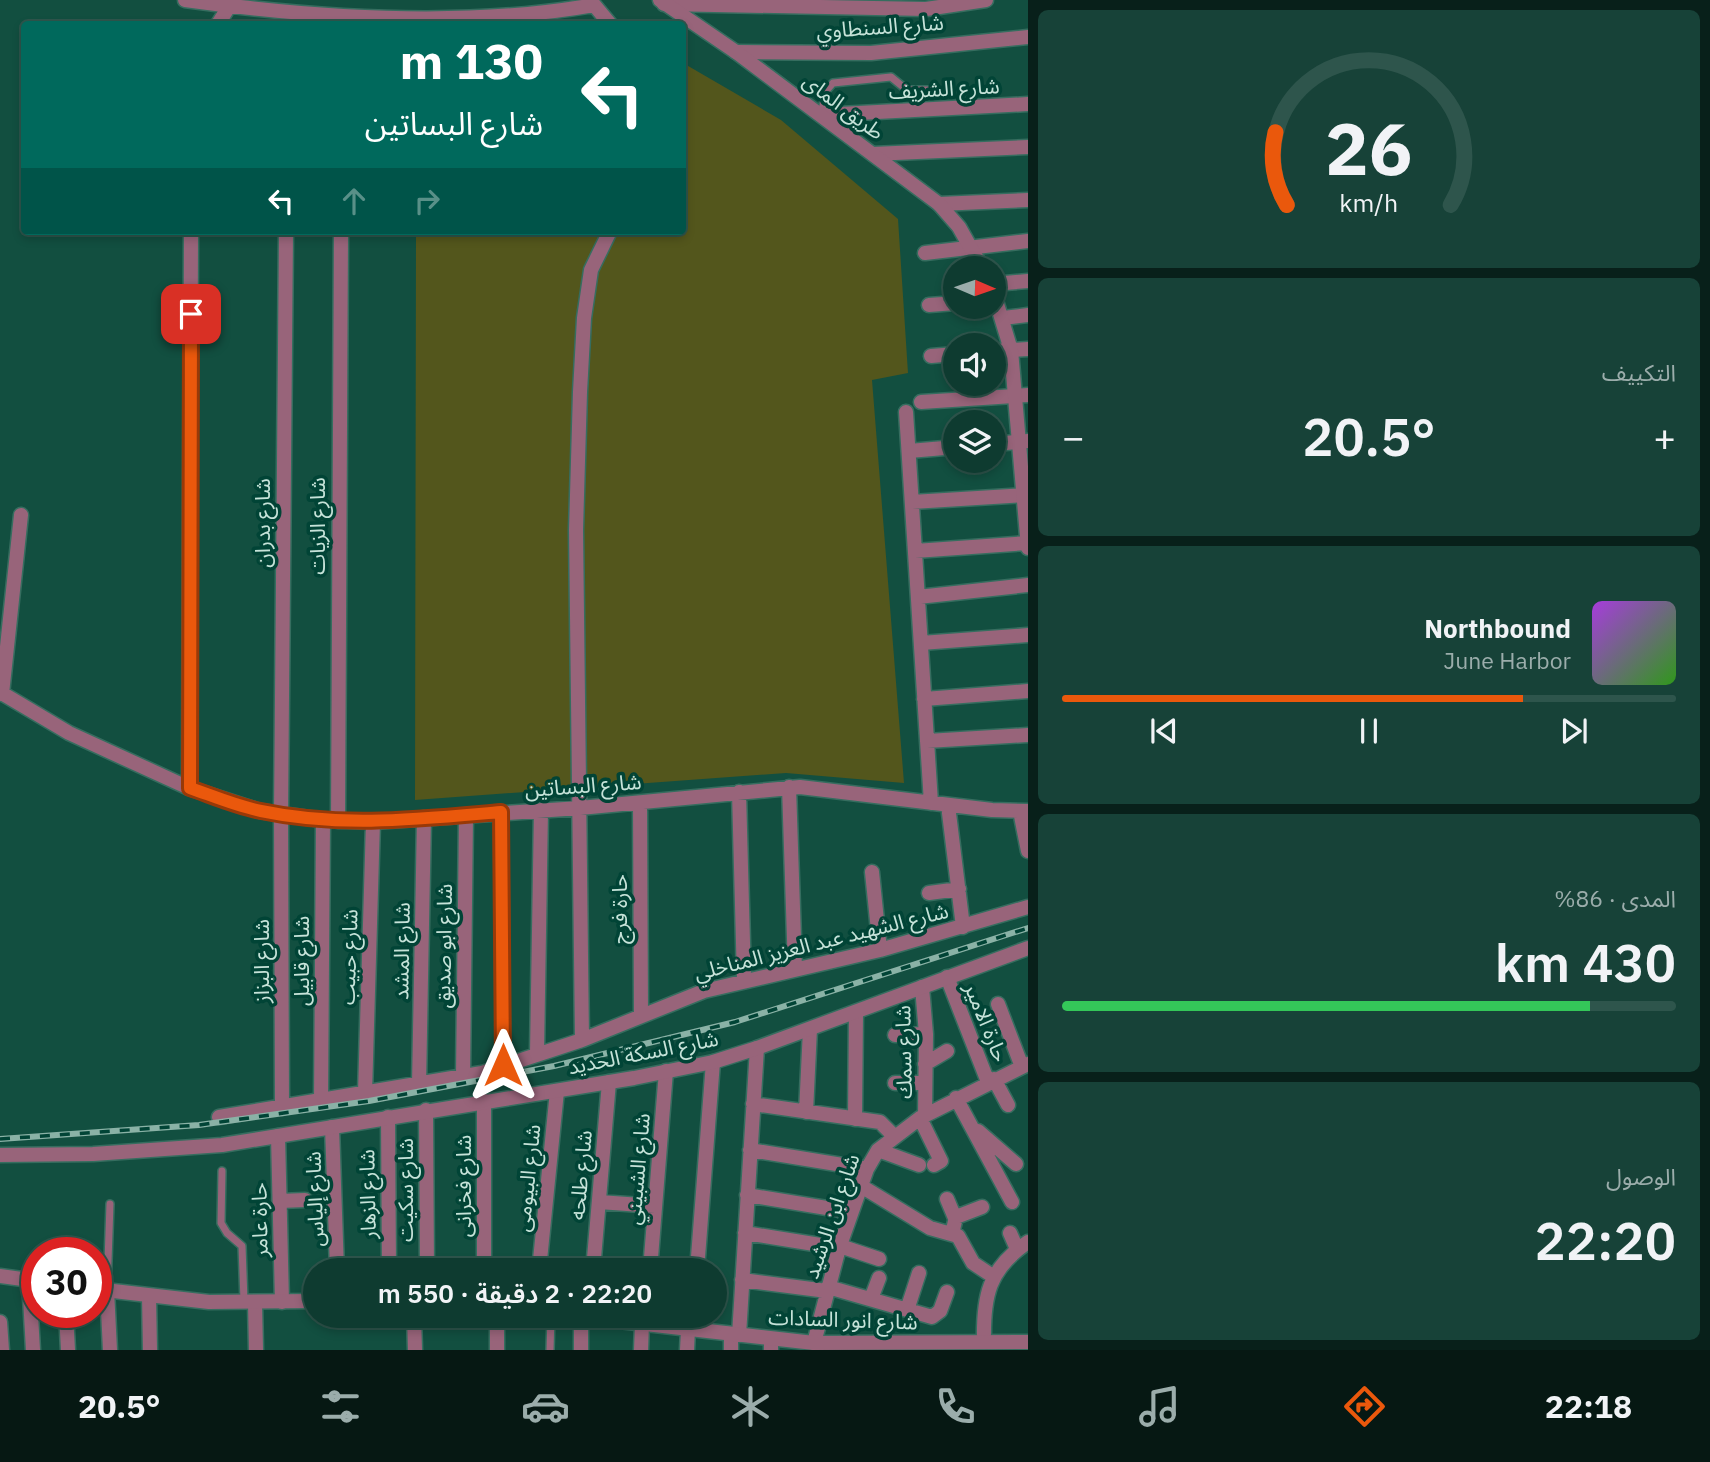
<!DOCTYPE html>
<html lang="ar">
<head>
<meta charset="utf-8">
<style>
  :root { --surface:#0e3b30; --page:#174238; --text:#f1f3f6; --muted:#9badab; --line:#2e554c; --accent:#ea580c }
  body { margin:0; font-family:"IBM Plex Sans","Noto Sans Arabic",sans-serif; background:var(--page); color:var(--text); direction:rtl; height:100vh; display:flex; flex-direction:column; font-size:26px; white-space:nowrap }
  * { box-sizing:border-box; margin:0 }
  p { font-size:23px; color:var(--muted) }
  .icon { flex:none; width:38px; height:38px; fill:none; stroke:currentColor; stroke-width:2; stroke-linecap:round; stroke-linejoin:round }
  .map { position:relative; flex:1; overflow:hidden; direction:ltr }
  .details { display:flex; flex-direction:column; gap:10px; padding:10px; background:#08201a; width:682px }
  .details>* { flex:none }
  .guide { position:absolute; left:21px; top:21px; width:665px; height:214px; border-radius:7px; box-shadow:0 4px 10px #0003,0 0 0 2px var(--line); direction:rtl; background:#00695c; color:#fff; overflow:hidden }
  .needle { width:46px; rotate:92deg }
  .buttons { position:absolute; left:943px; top:256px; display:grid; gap:14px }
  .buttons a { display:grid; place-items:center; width:63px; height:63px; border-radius:50%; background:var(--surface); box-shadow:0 4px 10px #0003,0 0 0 2px var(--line); font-size:35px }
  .speed { position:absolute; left:21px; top:1237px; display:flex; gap:14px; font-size:35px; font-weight:700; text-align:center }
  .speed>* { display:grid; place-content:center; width:91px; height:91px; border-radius:50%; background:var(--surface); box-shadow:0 4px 10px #0003,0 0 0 2px var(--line); line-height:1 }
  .speed .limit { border:10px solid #d22; background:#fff; color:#111 }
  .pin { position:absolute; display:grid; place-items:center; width:60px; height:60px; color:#fff; margin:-30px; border-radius:14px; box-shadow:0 4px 10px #0006 }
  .me { position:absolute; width:77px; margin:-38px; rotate:0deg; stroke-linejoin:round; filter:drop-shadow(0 0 5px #0008) }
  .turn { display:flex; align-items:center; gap:24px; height:147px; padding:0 28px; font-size:32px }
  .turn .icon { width:91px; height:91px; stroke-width:2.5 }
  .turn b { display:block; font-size:49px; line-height:60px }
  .lanes { display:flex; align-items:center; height:66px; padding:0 28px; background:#0003; justify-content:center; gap:35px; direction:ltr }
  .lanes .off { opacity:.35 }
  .big { font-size:52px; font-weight:600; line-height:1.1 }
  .details .card { flex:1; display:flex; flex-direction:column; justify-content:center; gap:10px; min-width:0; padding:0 24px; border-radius:10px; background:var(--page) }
  .details .dial { align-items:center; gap:0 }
  .dial svg { height:182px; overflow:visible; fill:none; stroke:var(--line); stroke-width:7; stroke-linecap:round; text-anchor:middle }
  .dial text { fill:var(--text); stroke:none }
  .song { display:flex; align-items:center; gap:21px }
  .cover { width:84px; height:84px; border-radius:10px; background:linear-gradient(135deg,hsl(280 70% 55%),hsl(110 70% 35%)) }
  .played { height:7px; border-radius:4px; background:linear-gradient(90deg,var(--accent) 75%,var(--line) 75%) }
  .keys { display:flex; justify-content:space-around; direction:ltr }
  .heat { display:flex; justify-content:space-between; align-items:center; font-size:38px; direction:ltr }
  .charge { height:10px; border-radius:5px; background:linear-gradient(90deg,#34c759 86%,var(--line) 0) }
  .trip { position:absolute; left:303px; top:1258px; width:424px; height:70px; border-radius:35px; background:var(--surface); box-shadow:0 4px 10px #0003,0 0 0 2px var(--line); font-weight:600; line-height:70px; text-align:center; direction:rtl }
  .tabs { display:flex; height:112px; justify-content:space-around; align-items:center; background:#061813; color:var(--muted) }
  .tabs .icon { width:49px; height:49px }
  .tabs .active { color:var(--accent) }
  .tabs b { font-size:32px; color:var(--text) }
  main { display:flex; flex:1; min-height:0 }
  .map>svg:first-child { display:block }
</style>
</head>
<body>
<main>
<section class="details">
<div class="card dial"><svg viewBox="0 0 100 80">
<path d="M14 69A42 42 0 1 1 86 69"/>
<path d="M14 69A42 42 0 0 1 9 37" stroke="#ea580c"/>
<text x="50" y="56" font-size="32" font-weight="700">26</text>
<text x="50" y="72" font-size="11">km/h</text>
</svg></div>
<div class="card"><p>التكييف</p>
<div class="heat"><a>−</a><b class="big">20.5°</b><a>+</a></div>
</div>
<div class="card">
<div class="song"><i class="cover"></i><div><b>Northbound</b><p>June Harbor</p></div></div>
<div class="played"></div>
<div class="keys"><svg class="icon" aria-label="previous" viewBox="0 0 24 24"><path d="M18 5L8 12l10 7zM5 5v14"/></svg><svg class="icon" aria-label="pause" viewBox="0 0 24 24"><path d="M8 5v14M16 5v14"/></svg><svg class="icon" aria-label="next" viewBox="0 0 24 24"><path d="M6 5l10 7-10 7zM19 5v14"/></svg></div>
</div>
<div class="card"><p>المدى · 86%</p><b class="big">430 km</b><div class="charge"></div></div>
<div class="card"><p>الوصول</p><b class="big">22:20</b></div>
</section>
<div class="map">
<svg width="1028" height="1350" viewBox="0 0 1028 1350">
  <rect width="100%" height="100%" fill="#124f40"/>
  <path fill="#53561c" d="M683 63 781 120 898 219 908 373 872 380 904 783 786 773 415 800 416 231H682Z"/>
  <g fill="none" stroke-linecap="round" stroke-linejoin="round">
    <defs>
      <path id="service" d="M821 115 826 91 833 83 891 77 907 90H937
        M222 1171 221 1223 227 1233 242 1246 244 1301
        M107 1290 110 1204
        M550 1350 551 1316"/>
      <path id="minor" d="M185 0C315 18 465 28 594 5
        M590 0 610 24
        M664 4 926 9 986 0
        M218 24 230 5
        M736 52 871 53 1028 37
        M821 115 1028 104
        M873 154 1028 147
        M939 204 1028 200
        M925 253 1028 241
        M994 284 1028 281
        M929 305 956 303
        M1003 318 1028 315
        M994 351 1028 349
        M931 356 956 354
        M921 402 1028 395
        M906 412 931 803
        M994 444 1028 441
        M909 451 956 447
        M912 502 1028 495
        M915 551 1028 543
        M918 597 1028 585
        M921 643 1028 635
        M0 692 69 733 189 788 260 811 323 820 373 822 580 808 800 787 992 810 1028 811
        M2 694 21 515
        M924 699 1028 691
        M927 741 1028 735
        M789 787 795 969
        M189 788 191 231
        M739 792 744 980
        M640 803 641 1014
        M948 805 963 927
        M1020 811 1028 851
        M501 812 503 1065
        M338 821 341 231
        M872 872 880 950
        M929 893 959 889
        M947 977 988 1082
        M922 987 926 1034 925 1116
        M998 1004 1022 1067
        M895 1035 926 1034
        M582 1040 576 530 580 392 584 318 591 270 610 231
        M537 1053 541 810
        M925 1064 947 1051
        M463 1077 466 815
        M994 1079 1008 1105
        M895 1083H925
        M419 1085 424 818
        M365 1093 373 822
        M956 1098 1012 1202
        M321 1102 323 820
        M753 1104 880 1122 894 1136
        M282 1108 281 814 286 231
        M426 1110 427 1270
        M806 1112 810 1029
        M219 1117 482 1073 582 1040 704 991 880 950 1028 907
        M388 1117 389 1270
        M920 1118 941 1161 934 1165
        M855 1119 856 1012
        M332 1127 337 1270
        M978 1131 1016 1164
        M278 1136 282 1302
        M750 1150 867 1169
        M878 1150 919 1165
        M861 1186 930 1228 958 1236 973 1263 994 1277
        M747 1195 851 1212
        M947 1199 955 1218
        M280 1201 305 1200
        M599 1202 655 1206
        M745 1233 839 1248
        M1010 1233 1017 1249
        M952 1234 956 1217 982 1207
        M840 1246 879 1259
        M484 1270V1101
        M539 1270 557 1091
        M593 1270 609 1082
        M650 1270 666 1071
        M697 1270 713 1062
        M29 1280 33 1350
        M742 1280 827 1291
        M828 1287 932 1317 940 1311 947 1292
        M107 1290 110 1350
        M149 1296 150 1350
        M871 1299 879 1278
        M255 1303 256 1350
        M907 1310 919 1273
        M66 1312 68 1350
        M414 1316 415 1350
        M0 1322 2 1350
        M739 1335 757 1048
        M984 1342C983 1297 988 1269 1028 1242
        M814 1343 839 1248 867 1169 878 1150 920 1118 1028 1064
        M497 1350V1316
        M581 1350V1317
        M641 1350 642 1324
        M687 1350 688 1330
        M731 1350V1334
        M771 1350V1339"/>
      <path id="tertiary" d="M660 0 736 52 939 204 959 227 982 268
        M994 294 1011 350 1028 548
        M0 1155 93 1154 222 1145 634 1078 713 1062 757 1048 1028 948
        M0 1276 37 1281
        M96 1289 209 1302 315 1301
        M575 1316 814 1343 1028 1342"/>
    </defs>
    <use href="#service" stroke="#366d5f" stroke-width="10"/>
    <use href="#minor" stroke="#366d5f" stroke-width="17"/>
    <use href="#tertiary" stroke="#366d5f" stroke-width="17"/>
    <use href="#service" stroke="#98647a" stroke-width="7"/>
    <use href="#minor" stroke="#98647a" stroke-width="14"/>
    <use href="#tertiary" stroke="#98647a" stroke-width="14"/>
    <defs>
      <path id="rail" d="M0 1139 199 1125 369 1101 554 1066 735 1022 1028 928"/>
    </defs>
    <use href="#rail" stroke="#8ab2a6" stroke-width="6"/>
    <use href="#rail" stroke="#014436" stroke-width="3.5" stroke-dasharray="10" stroke-linecap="butt"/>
  </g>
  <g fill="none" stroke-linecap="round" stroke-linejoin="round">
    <defs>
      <path id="route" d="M191 314 190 788C213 796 236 806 261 811 341 828 420 819 501 812L503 1065"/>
    </defs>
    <use href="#route" stroke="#983908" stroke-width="18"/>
    <use href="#route" stroke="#ea580c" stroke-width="12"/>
  </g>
  <g text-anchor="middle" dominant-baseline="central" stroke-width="7" stroke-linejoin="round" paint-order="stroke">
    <g font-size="21" fill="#c6e3d9" stroke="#014436">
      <text transform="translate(880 26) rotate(-4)">شارع السنطاوي</text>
      <text transform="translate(944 88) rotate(-3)">شارع الشريف</text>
      <text transform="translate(844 106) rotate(37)">طريق الماى</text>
      <text transform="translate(262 523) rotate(-90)">شارع بدران</text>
      <text transform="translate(317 526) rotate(-90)">شارع الزيات</text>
      <text transform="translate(583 785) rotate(-4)">شارع البساتين</text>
      <text transform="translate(619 909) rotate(-90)">حارة فرج</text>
      <text transform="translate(821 941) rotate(-14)">شارع الشهيد عبد العزيز المناخلي</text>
      <text transform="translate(443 946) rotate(-89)">شارع ابو صديق</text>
      <text transform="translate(401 951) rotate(-89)">شارع المشد</text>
      <text transform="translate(348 957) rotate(-88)">شارع حبيب</text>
      <text transform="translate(261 961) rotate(-90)">شارع البزاز</text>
      <text transform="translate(301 961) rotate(-90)">شارع قابيل</text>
      <text transform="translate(987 1022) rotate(68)">حارة الامير</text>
      <text transform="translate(643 1052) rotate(-11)">شارع السكة الحديد</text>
      <text transform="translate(903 1052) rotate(-91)">شارع سمك</text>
      <text transform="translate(637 1169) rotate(-85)">شارع الشبيني</text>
      <text transform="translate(580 1175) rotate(-85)">شارع طلحه</text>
      <text transform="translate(527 1178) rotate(-84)">شارع البيومى</text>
      <text transform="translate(463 1186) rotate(-90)">شارع فخرانى</text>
      <text transform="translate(405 1190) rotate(-90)">شارع سكيت</text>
      <text transform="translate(367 1194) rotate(-91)">شارع الزهار</text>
      <text transform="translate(314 1199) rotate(-92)">شارع إلياس</text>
      <text transform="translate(831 1216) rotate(-71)">شارع ابن الرشيد</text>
      <text transform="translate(259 1220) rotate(-91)">حارة عامر</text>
      <text transform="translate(843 1319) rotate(2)">شارع انور السادات</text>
    </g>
  </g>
</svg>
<div class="buttons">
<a><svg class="needle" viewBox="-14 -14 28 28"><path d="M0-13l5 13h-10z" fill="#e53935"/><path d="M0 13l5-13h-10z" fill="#9badab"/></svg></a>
<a><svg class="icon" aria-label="sound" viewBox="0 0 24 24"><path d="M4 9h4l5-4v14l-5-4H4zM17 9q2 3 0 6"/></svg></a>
<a><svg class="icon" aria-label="layers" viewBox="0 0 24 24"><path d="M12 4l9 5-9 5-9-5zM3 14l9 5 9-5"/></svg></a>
</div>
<div class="speed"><div class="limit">30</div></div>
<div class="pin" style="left:191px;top:314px;background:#d93025"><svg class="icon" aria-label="arrive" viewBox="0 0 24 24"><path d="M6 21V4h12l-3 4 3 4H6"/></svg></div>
<svg class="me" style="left:503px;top:1065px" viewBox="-20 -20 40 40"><path d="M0-17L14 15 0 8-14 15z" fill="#ea580c" stroke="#fff" stroke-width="4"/></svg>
<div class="trip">22:20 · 2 دقيقة · 550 m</div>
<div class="guide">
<div class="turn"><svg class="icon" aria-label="left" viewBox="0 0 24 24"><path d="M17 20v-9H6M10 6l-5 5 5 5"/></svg><div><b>130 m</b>شارع البساتين</div></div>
<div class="lanes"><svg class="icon" aria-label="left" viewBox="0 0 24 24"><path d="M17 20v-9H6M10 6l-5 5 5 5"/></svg><svg class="icon off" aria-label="ahead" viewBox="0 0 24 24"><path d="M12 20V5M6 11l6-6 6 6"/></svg><svg class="icon off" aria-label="right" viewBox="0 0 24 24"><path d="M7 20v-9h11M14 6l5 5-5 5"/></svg></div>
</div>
</div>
</main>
<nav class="tabs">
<b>22:18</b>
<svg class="icon active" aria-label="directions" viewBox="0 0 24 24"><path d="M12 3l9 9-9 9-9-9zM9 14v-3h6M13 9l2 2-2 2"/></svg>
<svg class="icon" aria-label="music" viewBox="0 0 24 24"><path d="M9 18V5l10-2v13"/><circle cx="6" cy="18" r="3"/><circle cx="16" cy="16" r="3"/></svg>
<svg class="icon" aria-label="phone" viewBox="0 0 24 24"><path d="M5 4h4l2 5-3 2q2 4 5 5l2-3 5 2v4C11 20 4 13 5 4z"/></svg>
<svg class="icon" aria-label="climate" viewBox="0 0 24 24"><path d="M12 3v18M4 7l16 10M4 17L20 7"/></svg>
<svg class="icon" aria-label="car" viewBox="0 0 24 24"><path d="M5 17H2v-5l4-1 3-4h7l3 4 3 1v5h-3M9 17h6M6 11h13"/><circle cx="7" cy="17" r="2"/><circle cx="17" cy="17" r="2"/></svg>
<svg class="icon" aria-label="filters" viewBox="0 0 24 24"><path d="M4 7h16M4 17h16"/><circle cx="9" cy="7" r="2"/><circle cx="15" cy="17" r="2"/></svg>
<b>20.5°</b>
</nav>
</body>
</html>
